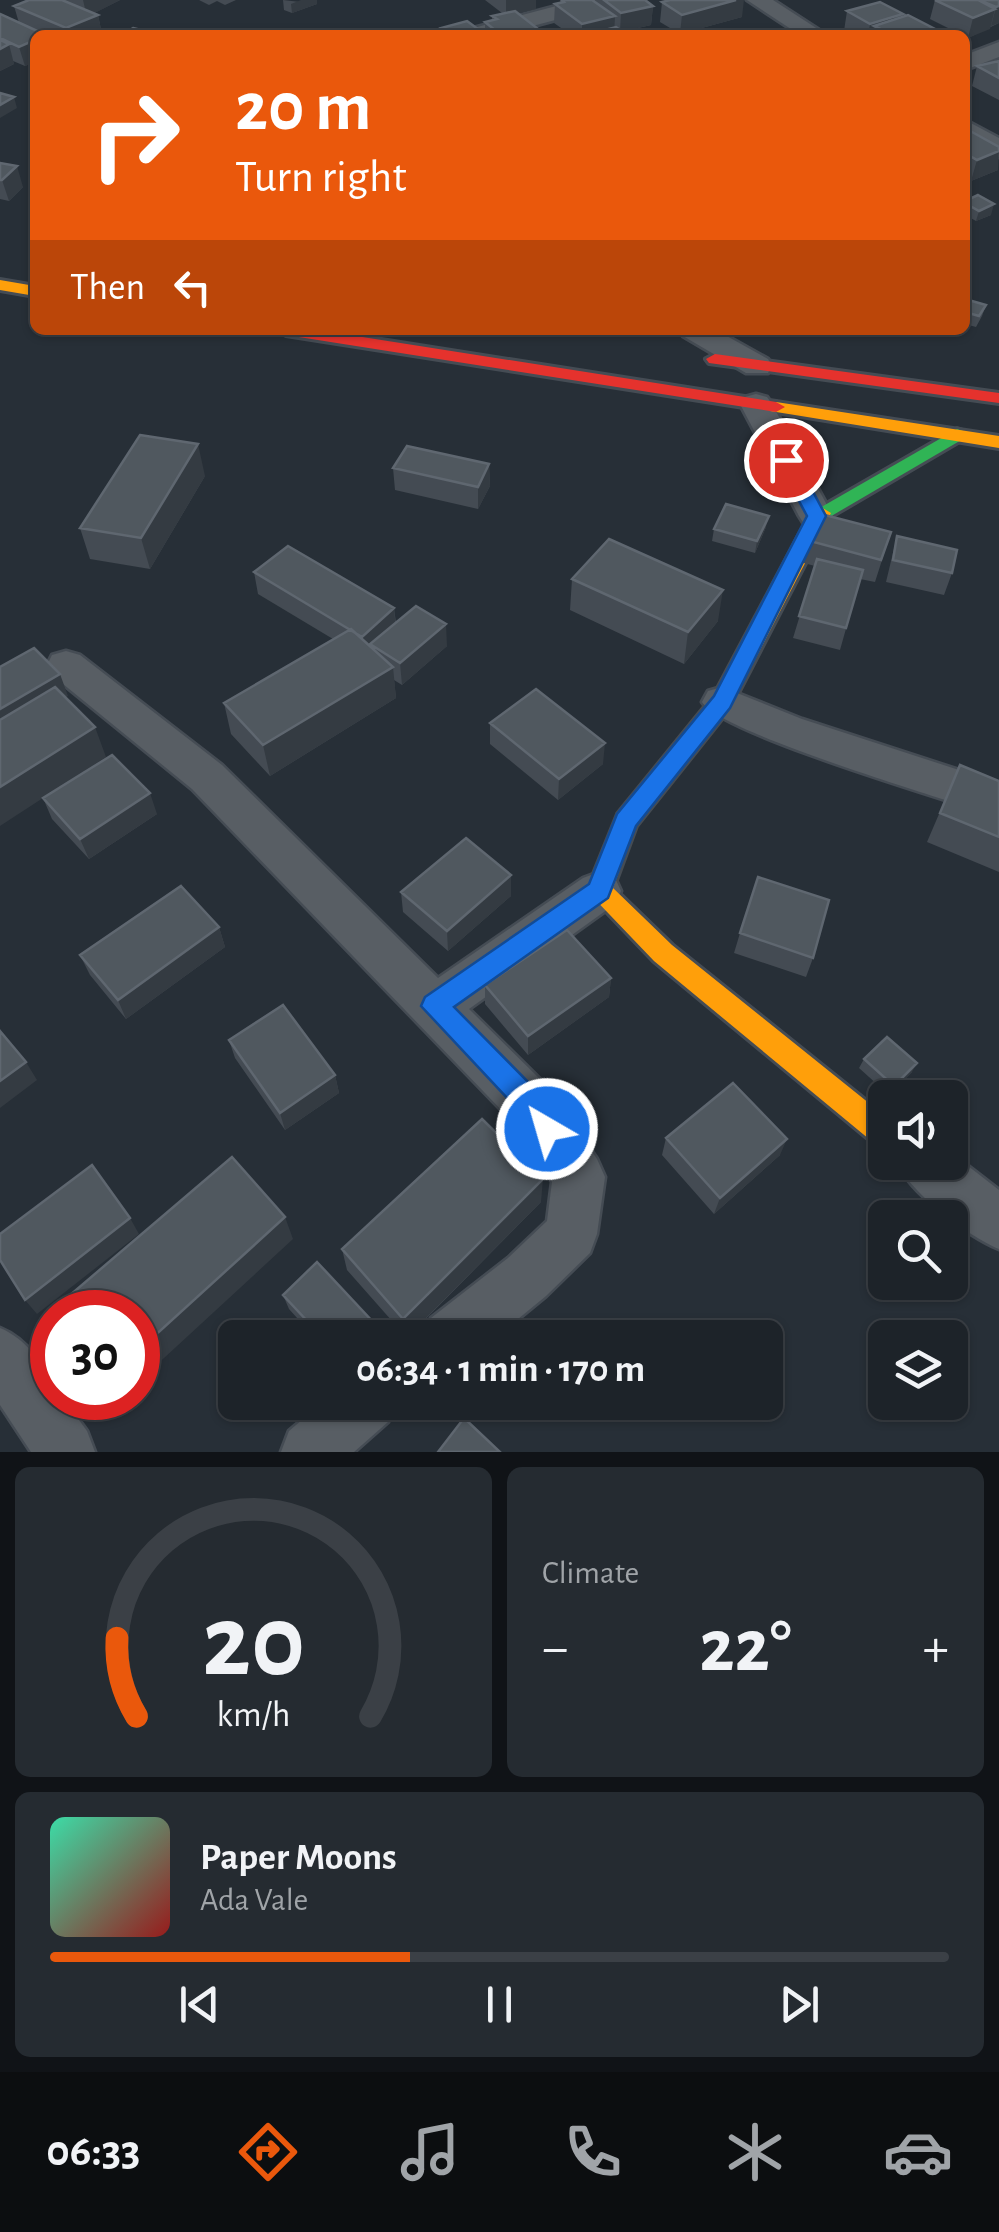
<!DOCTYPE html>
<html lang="en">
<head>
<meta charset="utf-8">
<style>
  :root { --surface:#1d2329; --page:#252b31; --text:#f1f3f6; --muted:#a0a4a8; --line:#3b4046; --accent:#ea580c }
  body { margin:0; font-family:"Alegreya Sans",sans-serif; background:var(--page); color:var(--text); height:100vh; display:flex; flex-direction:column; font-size:38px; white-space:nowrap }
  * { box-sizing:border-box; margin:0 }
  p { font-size:32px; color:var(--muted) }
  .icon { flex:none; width:55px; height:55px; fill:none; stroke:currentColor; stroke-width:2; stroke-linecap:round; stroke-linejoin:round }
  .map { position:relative; height:1452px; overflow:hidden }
  .sheet { display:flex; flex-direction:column; gap:15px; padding:15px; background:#101317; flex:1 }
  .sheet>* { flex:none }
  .banner { position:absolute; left:30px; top:30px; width:940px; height:305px; border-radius:15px; box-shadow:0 2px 8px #0004,0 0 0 2px var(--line); background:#ea580c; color:#fff; overflow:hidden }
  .buttons { position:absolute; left:868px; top:1080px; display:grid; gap:20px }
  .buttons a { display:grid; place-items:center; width:100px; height:100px; border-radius:15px; background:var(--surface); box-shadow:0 2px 8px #0004,0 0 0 2px var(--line); font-size:50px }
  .speed { position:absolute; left:30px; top:1290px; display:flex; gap:20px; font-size:50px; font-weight:700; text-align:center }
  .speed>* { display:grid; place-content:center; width:130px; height:130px; border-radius:50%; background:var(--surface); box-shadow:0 2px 8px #0004,0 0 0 2px var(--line); line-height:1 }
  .speed .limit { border:15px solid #d22; background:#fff; color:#111 }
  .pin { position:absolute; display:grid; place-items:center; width:85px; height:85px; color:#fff; margin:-42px; border:5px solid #fff; border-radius:50%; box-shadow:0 2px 10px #0007 }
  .me { position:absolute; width:110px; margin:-55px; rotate:322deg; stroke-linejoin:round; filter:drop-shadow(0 0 8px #0008) }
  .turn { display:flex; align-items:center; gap:35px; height:210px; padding:0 40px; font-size:45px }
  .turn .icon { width:130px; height:130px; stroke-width:2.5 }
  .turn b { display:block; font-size:70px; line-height:85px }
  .then { display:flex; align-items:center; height:95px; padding:0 40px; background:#0003; gap:20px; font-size:38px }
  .big { font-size:75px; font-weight:700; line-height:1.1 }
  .sheet .card { flex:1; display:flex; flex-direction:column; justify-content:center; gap:15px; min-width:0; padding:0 35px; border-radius:15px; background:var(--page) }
  .sheet .dial { align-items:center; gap:0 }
  .dial svg { height:260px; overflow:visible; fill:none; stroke:var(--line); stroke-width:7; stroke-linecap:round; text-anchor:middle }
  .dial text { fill:var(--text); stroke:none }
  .song { display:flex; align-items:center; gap:30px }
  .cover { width:120px; height:120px; border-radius:15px; background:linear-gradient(135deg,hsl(160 70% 55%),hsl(0 70% 35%)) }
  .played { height:10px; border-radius:5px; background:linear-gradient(90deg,var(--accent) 40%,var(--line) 40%) }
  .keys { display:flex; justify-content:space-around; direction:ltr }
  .heat { display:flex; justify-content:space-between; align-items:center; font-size:55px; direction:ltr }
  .sheet .tiles { flex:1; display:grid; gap:15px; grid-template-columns:1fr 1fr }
  .card:last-child { grid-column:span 2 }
  .trip { position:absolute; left:218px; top:1320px; width:565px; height:100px; border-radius:15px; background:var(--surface); box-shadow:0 2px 8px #0004,0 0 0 2px var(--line); font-weight:700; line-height:100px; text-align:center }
  .tabs { display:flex; height:160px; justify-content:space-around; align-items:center; background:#0c0e10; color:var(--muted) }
  .tabs .icon { width:70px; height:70px }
  .tabs .on { color:var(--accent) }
  .tabs b { font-size:45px; color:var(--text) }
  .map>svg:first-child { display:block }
</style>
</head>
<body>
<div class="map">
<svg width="999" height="1452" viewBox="0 0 999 1452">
  <rect width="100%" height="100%" fill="#272f37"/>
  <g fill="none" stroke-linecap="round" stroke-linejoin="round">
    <defs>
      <path id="street" d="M579 0H615L612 5 499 35H463L466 30Z
        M747 0H773L827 35H800Z
        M999 42V57L965 70V55Z
        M965 120 999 138V157L965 138Z
        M679 330H716L768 359 772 366 768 373H746L683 336Z
        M756 394 767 397 772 404 833 516 828 524 816 527 804 524 799 516 740 404 745 397Z
        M66 651 80 655 222 765 438 978 583 878 599 872 615 878 621 891 615 904 469 1009 549 1088 597 1159 605 1177 597 1234 590 1253 546 1296 495 1338H423L431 1318 508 1258 547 1221 552 1182 513 1122 192 789 52 675 47 665 52 655Z
        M722 687 802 719 999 783V817C951 801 720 733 702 702L708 691Z
        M950 1152 999 1190V1249C968 1236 910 1193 897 1162H950Z
        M0 1328C25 1338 52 1369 52 1398H63L87 1431 95 1452H31L0 1405Z
        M323 1402H396L388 1422 354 1452H281L289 1431Z"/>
      <path id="fast" d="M957 429 963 431V439L828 518H814L811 513Z"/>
      <path id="slow" d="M0 280 35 286V296L0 290Z
        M776 402 999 436V448L770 411V403Z
        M821 507 831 513 730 708 636 826 613 888 672 945 885 1116V1148L875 1144 654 961 587 891 618 814 714 696 811 513Z"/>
      <path id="jam" d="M278 330H318L776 402 785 407 776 412 286 335Z
        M715 354 999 393V403L709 363 706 359Z"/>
    </defs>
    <use href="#street" stroke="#454c54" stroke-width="5"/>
    <use href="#fast" stroke="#454c54" stroke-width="6"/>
    <use href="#slow" stroke="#454c54" stroke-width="6"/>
    <use href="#jam" stroke="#454c54" stroke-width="6"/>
    <use href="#street" fill="#585e64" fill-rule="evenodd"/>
    <use href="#fast" fill="#30b455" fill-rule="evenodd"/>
    <use href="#slow" fill="#ff9f0a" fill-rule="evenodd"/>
    <use href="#jam" fill="#e5322d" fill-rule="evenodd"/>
  </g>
  <path fill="#444b53" d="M29 0H120L94 13 98 15 102 34 35 35V62L25 66 13 61 14 64 0 71V14L19 23 14 6Z
    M199 0H236L225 5 217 1 209 5Z
    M283 0 317 4 292 13 284 10Z
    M485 0H536V9L518 13 542 32V35H441V28L485 34V22L492 20V16L502 13Z
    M560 0H592L595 2V0H645L653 6 651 25 621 32 625 35H571L554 23 555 4 560 2Z
    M935 0H999V23L968 38 930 19Z
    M662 2 742 17 680 34 660 22Z
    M847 11 903 17 933 28 931 35H851L844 31Z
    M999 61V100L972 86 977 66Z
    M965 134 998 170 971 181 965 177Z
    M0 163 23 187 9 201 0 199Z
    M965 201 991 215 976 221 965 215Z
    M965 299 986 305 982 316 976 327 965 324Z
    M489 464 490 486 478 509 395 490 393 468Z
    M205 476 150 569 90 559 80 528Z
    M766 527 755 553 712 541 714 529Z
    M891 532 875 582 860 579 840 650 793 638 815 566 800 562 806 540Z
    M897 536 952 573 944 595 886 582Z
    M254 572 394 608 396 623 447 646 402 685 394 680 396 698 270 776 231 734 224 703 333 639 258 594Z
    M572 579 718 621 684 664 570 610Z
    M490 723 603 764 558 800 490 744Z
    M960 765 999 781V872L927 842Z
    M43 798 157 814 89 859 52 819Z
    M511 875V896L448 951 403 912 401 892Z
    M219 927 225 947 126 1019 90 975 80 955Z
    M740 933 813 958 806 977 734 953Z
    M611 978 609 997 528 1055 485 1004V985Z
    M229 1040 335 1075 339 1093 285 1130 235 1058Z
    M864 1059 912 1072 889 1095 859 1068Z
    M666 1138 780 1155 714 1214 662 1155Z
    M541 1202 407 1338 347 1270 342 1249Z
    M283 1295 388 1338H315L289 1309Z"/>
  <path fill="#343b42" d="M83 0H120L87 17Z
    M301 0H317V4L292 13 291 4Z
    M506 0H536V9L506 16Z
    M736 0H744L742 17 680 34 682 15Z
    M653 6 651 25 620 32 621 13Z
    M999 6V23L991 26 996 7Z
    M995 9 990 29 968 38 973 18Z
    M903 14 899 33 874 26 872 35H868L870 24Z
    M98 15 102 34 67 35 66 28Z
    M615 16 614 35H582V24Z
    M933 28 931 35H910Z
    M35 40V62L25 66 19 47Z
    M9 44 14 64 0 71V49Z
    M14 97 17 108 0 118V105Z
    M999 151 998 170 971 181 977 160Z
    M17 166 23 187 9 201 2 180Z
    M994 204 991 215 976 221 979 211Z
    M198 444 205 476 150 569 141 538Z
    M489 464 490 486 478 509V487Z
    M769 516 766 527 755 553 757 541Z
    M723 590 718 621 684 664 688 632Z
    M394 608 396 630 370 644 371 653 364 658 362 637Z
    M446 624 447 646 402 685 400 663Z
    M393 667 396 698 270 776 263 745Z
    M60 674 68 696 0 736V709Z
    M95 727 106 757 0 826V787Z
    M605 743 603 764 558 800 559 779Z
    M150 793 157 814 89 859 80 839Z
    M511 875V896L448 951 447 931Z
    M219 927 225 947 126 1019 118 1000Z
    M611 978 609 997 528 1055V1036Z
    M26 1062 37 1080 0 1108V1081Z
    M917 1063 912 1072 889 1095 894 1086Z
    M335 1075 339 1093 285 1130 280 1113Z
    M787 1139 780 1155 714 1214 720 1198Z
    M543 1179 541 1202 406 1338 403 1319Z
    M285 1217 293 1239 138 1382V1351Z
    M130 1218 139 1234 37 1314 25 1300Z"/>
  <path fill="#50585f" stroke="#5f6770" stroke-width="2.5" d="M29 0H62L98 15 66 28 14 6Z
    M562 0H592L615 16 582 24 555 4 564 2Z
    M604 0H645L653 6 621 13Z
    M670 0H736L682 15 662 2Z
    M935 0H978L995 9 973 18Z
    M979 0H999V6L996 7Z
    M880 2 903 14 870 24 847 11Z
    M515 11 542 32 529 35H501L485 22 497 19 492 16Z
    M0 14 46 35H35V40L19 47 0 38Z
    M908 15 933 28 910 35H893L874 26Z
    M467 21 486 35H444L441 33 446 32 441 28Z
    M616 27 625 34 585 35Z
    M133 28 161 35H122Z
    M306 32 329 35H303Z
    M0 40 9 44 0 49Z
    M999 61V78L977 66Z
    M0 93 14 97 0 105Z
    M972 132 999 147V151L977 160 965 153V134Z
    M0 163 17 166 2 180H0Z
    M978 195 994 204 979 211 965 203V201Z
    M965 299 986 305 979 316 965 312Z
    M140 435 198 444 141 538 80 528Z
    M407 446 489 464 478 487 393 468Z
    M726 504 769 516 757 541 714 529Z
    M817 513 891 532 881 560 806 540Z
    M897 536 957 550 952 573 893 560Z
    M609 539 723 590 688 632 572 579Z
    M288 546 394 608 362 637 254 572Z
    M817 559 863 570 846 628 799 616Z
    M416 606 446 624 400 663 370 644Z
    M351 629 393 667 263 745 224 703Z
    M34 648 60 674 0 709V667Z
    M55 687 95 727 0 787V720Z
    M536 689 605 743 559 779 490 723Z
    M112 755 150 793 80 839 43 798Z
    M960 765 999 781V837L940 813Z
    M466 838 511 875 447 931 401 892Z
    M758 877 829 900 813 958 740 933Z
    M181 886 219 927 118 1000 80 955Z
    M567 930 611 978 528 1036 485 985Z
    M283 1005 335 1075 280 1113 229 1040Z
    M0 1031 26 1062 0 1081Z
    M887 1037 917 1063 894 1086 864 1059Z
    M733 1083 787 1139 720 1198 666 1138Z
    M482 1119 543 1179 403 1319 342 1249Z
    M232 1157 285 1217 138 1351V1312H58L55 1308Z
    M92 1165 130 1218 25 1300 0 1260V1234Z
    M317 1262 388 1338H323L283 1295Z
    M464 1418 500 1452H438Z"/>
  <path fill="#1a73e8" stroke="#114b97" stroke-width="2.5" d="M786 454 796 460 826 516 730 708 636 826 608 898 454 1007 541 1095 561 1129 557 1138 547 1143 537 1138 522 1114 421 1006 425 997 589 884 617 814 714 696 807 516 777 460Z"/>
</svg>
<div class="buttons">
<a><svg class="icon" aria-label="sound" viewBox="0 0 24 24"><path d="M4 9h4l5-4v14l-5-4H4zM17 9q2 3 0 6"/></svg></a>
<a><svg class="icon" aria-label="search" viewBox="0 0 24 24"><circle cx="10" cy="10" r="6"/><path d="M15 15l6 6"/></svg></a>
<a><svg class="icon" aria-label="layers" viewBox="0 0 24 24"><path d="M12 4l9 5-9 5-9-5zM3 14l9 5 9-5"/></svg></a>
</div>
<div class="speed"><div class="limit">30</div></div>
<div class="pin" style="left:786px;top:460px;background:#d93025"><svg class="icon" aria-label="arrive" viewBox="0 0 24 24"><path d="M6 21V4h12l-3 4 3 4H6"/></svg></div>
<svg class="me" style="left:547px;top:1129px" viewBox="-20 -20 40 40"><circle r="17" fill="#1a73e8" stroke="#fff" stroke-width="3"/><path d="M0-11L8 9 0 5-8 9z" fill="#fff"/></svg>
<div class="trip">06:34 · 1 min · 170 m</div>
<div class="banner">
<div class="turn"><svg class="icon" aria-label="right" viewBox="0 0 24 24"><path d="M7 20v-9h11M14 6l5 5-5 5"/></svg><div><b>20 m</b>Turn right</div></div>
<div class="then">Then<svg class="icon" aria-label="left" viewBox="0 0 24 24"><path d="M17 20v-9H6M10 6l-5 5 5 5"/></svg></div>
</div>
</div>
<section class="sheet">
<div class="tiles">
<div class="card dial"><svg viewBox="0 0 100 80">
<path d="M14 69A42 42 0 1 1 86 69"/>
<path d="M14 69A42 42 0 0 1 8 45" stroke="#ea580c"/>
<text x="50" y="56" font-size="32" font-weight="700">20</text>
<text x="50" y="72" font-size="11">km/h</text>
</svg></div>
<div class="card"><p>Climate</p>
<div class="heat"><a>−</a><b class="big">22°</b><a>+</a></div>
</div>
<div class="card">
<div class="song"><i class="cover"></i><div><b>Paper Moons</b><p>Ada Vale</p></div></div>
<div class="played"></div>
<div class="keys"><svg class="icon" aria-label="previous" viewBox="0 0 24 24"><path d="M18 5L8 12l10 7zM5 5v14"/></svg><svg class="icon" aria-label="pause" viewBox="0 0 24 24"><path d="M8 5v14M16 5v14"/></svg><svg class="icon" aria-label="next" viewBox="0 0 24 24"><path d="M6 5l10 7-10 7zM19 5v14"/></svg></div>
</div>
</div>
</section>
<nav class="tabs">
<b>06:33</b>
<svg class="icon on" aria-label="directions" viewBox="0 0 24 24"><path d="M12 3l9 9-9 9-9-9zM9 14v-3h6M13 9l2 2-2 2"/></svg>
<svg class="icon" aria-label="music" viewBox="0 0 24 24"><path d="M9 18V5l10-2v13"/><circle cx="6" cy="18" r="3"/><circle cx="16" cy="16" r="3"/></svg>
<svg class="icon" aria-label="phone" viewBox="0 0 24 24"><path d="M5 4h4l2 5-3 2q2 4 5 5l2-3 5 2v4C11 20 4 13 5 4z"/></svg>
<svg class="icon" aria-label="climate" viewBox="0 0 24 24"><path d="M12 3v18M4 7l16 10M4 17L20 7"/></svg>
<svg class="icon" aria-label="car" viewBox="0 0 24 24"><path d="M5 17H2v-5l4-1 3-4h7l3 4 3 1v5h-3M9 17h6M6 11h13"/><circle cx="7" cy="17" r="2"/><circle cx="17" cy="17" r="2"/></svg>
</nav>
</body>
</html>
